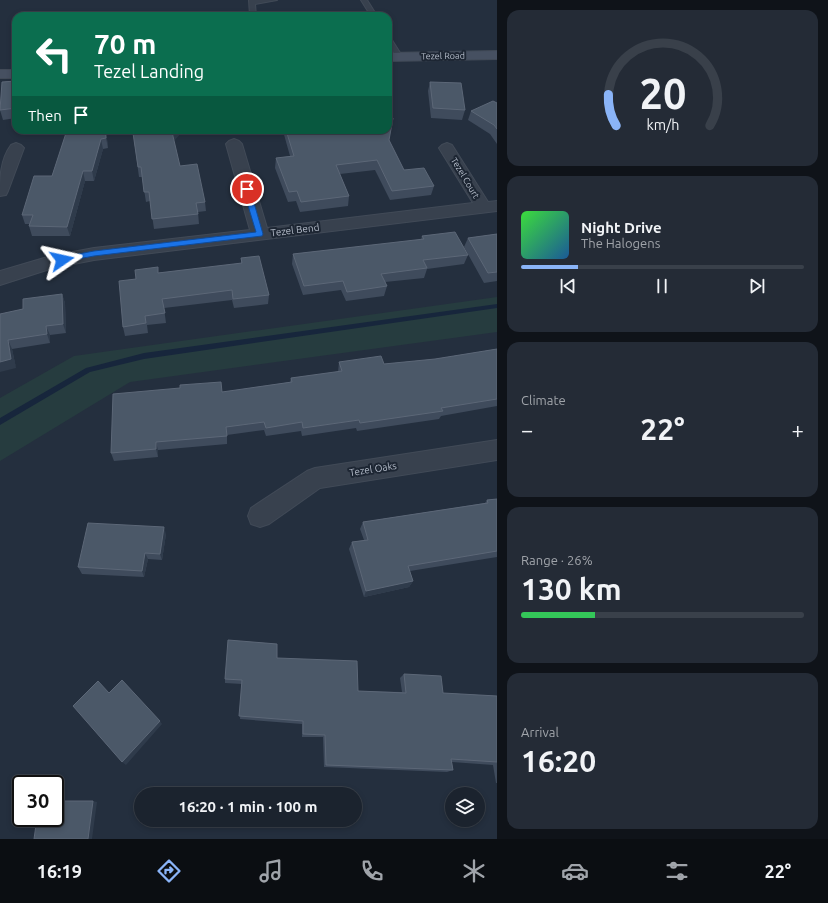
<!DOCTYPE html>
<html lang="en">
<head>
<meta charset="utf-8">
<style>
  :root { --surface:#1b232e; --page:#242b36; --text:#f1f3f6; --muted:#a0a4aa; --line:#39404a; --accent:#8ab4f8 }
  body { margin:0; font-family:Ubuntu,sans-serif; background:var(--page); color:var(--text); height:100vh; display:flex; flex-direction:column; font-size:15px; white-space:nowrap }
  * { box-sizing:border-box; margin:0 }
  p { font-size:13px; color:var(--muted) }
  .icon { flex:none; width:22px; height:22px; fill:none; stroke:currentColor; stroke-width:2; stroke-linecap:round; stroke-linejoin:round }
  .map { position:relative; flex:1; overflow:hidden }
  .sheet { display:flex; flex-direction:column; gap:10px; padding:10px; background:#0f1319; width:331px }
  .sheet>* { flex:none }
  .top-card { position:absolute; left:12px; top:12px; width:380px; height:122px; border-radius:12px; box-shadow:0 2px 6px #0003,0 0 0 1px var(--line); background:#0b6e4f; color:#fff; overflow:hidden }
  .tools { position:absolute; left:445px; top:787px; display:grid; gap:8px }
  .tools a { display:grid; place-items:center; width:40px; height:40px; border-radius:50%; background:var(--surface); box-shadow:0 2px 6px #0003,0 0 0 1px var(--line); font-size:20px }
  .speed { position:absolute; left:12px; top:775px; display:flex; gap:8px; font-size:20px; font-weight:700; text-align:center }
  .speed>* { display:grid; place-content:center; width:52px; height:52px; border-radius:50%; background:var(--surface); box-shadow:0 2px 6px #0003,0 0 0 1px var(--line); line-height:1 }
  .speed .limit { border:2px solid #111; border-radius:6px; background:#fff; color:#111 }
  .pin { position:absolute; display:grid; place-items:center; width:34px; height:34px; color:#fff; margin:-17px; border:2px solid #fff; border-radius:50%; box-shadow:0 1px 4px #0007 }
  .me { position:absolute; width:44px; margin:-22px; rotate:79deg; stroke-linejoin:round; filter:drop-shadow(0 0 3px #0008) }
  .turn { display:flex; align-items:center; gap:14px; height:84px; padding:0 16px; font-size:18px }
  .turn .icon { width:52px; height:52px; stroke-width:2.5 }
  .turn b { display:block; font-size:28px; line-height:34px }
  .then { display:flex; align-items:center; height:38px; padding:0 16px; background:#0003; gap:8px; font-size:15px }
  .big { font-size:30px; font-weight:600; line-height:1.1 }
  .sheet .card { flex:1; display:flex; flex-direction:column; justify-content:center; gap:6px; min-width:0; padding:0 14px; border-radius:12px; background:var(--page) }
  .sheet .dial { align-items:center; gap:0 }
  .dial svg { height:104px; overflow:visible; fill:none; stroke:var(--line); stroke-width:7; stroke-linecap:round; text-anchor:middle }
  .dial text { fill:var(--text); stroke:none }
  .song { display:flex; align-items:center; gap:12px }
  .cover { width:48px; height:48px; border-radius:6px; background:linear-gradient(135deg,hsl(120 70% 55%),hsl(210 70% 35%)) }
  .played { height:4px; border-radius:2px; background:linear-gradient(90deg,var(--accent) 20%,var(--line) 20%) }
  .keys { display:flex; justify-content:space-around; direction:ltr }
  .heat { display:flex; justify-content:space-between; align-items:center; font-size:22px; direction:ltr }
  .charge { height:6px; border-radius:3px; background:linear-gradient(90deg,#34c759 26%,var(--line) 0) }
  .trip { position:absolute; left:134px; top:787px; width:228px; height:40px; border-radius:20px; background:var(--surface); box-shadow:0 2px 6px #0003,0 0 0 1px var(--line); font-weight:600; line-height:40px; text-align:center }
  .menu { display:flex; height:64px; justify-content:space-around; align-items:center; background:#0b0e12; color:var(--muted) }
  .menu .icon { width:28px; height:28px }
  .menu .selected { color:var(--accent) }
  .menu b { font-size:18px; color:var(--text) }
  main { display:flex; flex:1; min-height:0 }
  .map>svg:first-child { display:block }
</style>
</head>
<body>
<main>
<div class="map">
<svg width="497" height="839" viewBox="0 0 497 839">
  <rect width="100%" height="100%" fill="#242f3e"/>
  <path fill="#263c3f" d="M497 297V332L130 382 0 461V398L74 356Z"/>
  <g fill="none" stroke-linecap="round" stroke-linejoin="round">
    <path fill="#17263c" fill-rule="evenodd" d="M497 304V308L144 359 90 372 0 425V418L86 368 144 353Z"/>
    <defs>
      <path id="service" d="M249 0H277L255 4 256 16H250Z
        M361 0H367L377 16H371Z
        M388 36 390 37 402 56 401 57 396 56 388 43Z"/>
      <path id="minor" d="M234 139 239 141 242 144 267 228 473 203 439 148 442 145 447 143 452 145 488 202 497 201V211L94 260 53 268 0 285V271L51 256 94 248 250 230 226 144 229 141Z
        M16 143 21 145 24 148 8 191 6 195 0 196C0 178 0 160 11 145Z
        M497 440V460L320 488 269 524 260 527 251 524 248 516 251 508 307 471 315 468Z"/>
      <path id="secondary" d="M497 51V59L388 61V53Z
        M0 70H16V78H0Z"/>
    </defs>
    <use href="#service" stroke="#414a57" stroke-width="2"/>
    <use href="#minor" stroke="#414a57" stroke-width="2"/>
    <use href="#secondary" stroke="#414a57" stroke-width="2"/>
    <use href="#service" fill="#38414e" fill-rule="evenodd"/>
    <use href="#minor" fill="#38414e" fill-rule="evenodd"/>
    <use href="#secondary" fill="#465061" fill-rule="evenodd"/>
  </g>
  <path fill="#3f4b5c" d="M16 81V118L3 120 0 110V107Z
    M430 82 465 110 462 120 431 118 428 91Z
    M497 103V144L490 134 468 120 471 111Z
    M67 130H106L108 148 103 149 94 181H85L70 236H32L29 226 30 224H25L22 215 52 176Z
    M281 130H345L351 134 389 140 404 170 434 186 431 195 390 200 375 170 340 174 349 196 348 206 300 212 296 201 288 202 275 168 276 158 290 156 283 131Z
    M133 133 174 141 180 166 205 202 206 211 198 212 199 224 154 229 150 201 146 202 142 177H139Z
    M497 234V281L484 283 464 247 468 238Z
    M422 236 468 255 464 264 427 269 424 278 385 282 387 286 384 296 346 301 341 290 303 295 292 264 293 254 421 240Z
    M241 258 269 295 268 304 234 308 232 300 164 308 166 323 147 325 148 333 125 336 123 327 136 279 158 273 241 264Z
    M62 294 65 303 66 333 50 335V343L12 349 16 368 0 314 23 309Z
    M497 349V406L441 416 439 419 357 431 356 428 302 436 301 431 266 436 264 430 227 435V444L158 450V457L114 461 111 453 222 392 290 382 291 378 338 372 339 362 384 364 435 359Z
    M497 499V557L410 571 413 581 409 587 364 597 349 549 352 542 364 540 360 529 363 522 485 503 487 500Z
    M166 534 162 560 148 559 144 577 82 574 78 567Z
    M277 658 358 691 402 692 400 678 404 674 443 693 497 696V783H496L493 765 452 762 453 770 447 772 324 767 323 737H302V724L240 719 242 684 225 683V679Z"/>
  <path fill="#2f3b4b" d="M105 130H106L108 148 106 138Z
    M175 130H184L173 142 172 132Z
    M101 139 103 149 94 181 92 171Z
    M83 171 85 181 70 236 67 227Z
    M62 294 65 303 66 333 63 324Z
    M46 326 50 335V343L47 334Z
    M8 340 12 349 16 368 0 372V362Z
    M156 442 158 450V457L156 449Z
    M164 527 166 534 162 560 160 554Z
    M145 553 148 559 144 577 142 571Z
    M413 581 409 587 364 597 366 591Z
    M160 721 162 724 126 765 122 762Z
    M93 801 97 802 92 839H88Z"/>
  <path fill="#4b5868" stroke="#5c6777" d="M16 81V108L0 110 2 82Z
    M430 82 461 83 465 110 433 108Z
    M493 101 497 103V129L494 125 471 111Z
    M388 117 393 118 389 140 404 170 424 168 434 186 392 191 377 160 336 165 349 196 301 202 297 191 289 192 276 158 294 156 286 130H345L351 134 352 130H388Z
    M67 130H105L106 138 101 139 92 171H83L67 227 29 226 33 215H22L34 176H52Z
    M135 130H175L172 132 180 166 197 164 205 202 196 203 198 214 152 219 149 192H144L141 167H138L133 133Z
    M455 232 468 255 423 260 427 268 381 274 387 286 347 292 343 281 304 286 293 254 424 239 422 236Z
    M497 234V272L488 273 468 238Z
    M259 256 269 295 233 299 232 290 162 299 165 313 145 316 146 323 123 327 119 281 136 279 135 270 158 267V273L242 263 241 258Z
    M62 294 63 324 46 326 47 334 8 340 11 359 0 362V314L23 309V299Z
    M497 349V399L441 408 443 411 360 423 359 420 303 428 302 422 266 428 264 422 226 427 227 436 156 442V449L111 453 113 394 180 388V385L221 382 222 392 292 382 291 378 342 371 339 362 381 356 384 364 435 359Z
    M497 499V551L408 566 413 581 366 591 352 542 368 540 363 522 488 503 487 500Z
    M88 523 164 527 160 554 145 553 142 571 78 567Z
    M228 640 277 644V658L357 661 358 691 406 693 404 674 441 676 443 693 497 696V762L451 759 453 770 326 765 325 735 303 734V721L239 716 242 680 225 679Z
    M122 680 160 721 122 762 73 706 98 681 109 693Z
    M55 801H93L88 839H34L37 818H55Z"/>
  <path fill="#1a73e8" stroke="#114b97" d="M247 187 250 189 263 234 262 236 94 256 62 262 58 260 62 257 94 251 256 232 243 189Z"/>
  <g text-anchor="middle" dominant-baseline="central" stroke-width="4" stroke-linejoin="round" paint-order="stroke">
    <g font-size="9" fill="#b4bcc9" stroke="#1d2633">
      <text transform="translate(443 56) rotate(-1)">Tezel Road</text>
      <text transform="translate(465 178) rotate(59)">Tezel Court</text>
    </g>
    <g font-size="10" fill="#b4bcc9" stroke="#1d2633">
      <text transform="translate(295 230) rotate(-7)">Tezel Bend</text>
      <text transform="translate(373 469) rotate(-9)">Tezel Oaks</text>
    </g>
  </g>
</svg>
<div class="tools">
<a><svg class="icon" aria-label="layers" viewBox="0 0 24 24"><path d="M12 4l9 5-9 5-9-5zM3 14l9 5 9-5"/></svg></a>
</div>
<div class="speed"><div class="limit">30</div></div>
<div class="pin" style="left:247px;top:189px;background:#d93025"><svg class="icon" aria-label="arrive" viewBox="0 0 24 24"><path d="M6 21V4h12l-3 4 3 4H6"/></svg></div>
<svg class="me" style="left:62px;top:260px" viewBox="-20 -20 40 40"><path d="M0-17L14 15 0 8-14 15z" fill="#1a73e8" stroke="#fff" stroke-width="4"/></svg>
<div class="trip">16:20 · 1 min · 100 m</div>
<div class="top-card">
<div class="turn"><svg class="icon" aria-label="left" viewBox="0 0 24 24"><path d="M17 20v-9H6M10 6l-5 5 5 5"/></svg><div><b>70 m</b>Tezel Landing</div></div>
<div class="then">Then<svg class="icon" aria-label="arrive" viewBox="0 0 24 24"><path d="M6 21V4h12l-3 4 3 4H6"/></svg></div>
</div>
</div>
<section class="sheet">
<div class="card dial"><svg viewBox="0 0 100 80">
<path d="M14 69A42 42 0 1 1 86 69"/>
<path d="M14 69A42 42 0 0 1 8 45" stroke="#8ab4f8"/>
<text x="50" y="56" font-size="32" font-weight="700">20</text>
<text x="50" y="72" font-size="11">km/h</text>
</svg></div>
<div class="card">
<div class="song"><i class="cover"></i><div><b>Night Drive</b><p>The Halogens</p></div></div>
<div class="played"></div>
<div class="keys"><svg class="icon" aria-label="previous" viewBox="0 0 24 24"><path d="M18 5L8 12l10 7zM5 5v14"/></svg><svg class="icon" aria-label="pause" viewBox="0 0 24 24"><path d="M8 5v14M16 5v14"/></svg><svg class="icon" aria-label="next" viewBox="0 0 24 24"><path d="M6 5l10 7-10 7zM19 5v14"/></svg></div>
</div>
<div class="card"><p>Climate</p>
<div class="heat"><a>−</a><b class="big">22°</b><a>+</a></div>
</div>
<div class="card"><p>Range · 26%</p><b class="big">130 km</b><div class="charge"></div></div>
<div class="card"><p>Arrival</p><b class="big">16:20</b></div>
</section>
</main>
<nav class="menu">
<b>16:19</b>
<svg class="icon selected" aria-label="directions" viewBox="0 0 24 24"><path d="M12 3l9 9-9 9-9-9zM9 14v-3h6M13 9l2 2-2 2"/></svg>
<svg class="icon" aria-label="music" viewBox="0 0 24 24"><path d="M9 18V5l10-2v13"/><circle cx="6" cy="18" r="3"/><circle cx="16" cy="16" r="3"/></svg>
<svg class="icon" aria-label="phone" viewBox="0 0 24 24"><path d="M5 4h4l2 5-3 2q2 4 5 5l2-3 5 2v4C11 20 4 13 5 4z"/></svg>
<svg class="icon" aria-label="climate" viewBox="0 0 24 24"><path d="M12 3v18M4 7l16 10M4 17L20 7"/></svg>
<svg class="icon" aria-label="car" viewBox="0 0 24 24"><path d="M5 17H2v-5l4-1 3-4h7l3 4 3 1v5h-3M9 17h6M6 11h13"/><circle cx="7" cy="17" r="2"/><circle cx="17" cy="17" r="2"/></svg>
<svg class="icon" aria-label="filters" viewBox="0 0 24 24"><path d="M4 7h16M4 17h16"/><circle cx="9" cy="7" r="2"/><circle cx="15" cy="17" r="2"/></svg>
<b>22°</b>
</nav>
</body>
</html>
